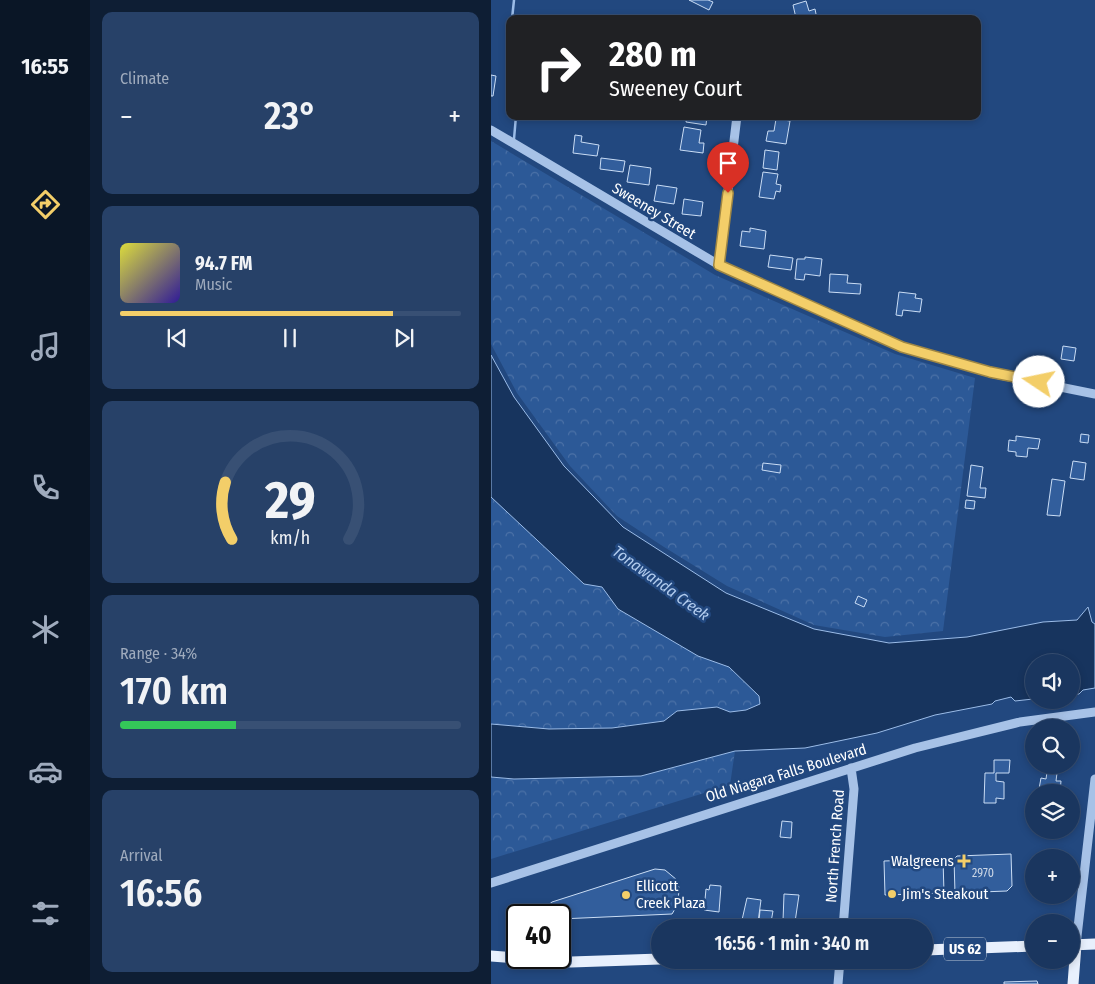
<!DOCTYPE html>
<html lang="en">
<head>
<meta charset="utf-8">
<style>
  :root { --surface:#1a365f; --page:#274168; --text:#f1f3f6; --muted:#9fabbd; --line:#385074; --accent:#f3ce69 }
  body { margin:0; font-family:"Fira Sans Condensed",sans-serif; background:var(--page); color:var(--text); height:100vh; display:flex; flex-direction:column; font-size:19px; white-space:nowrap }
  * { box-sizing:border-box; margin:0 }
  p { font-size:16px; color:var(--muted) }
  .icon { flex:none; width:28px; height:28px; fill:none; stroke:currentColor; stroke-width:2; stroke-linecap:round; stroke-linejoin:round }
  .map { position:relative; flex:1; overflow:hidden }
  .sheet { display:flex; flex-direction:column; gap:12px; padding:12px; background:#0e1e34; width:401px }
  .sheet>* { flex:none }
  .hud { position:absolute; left:15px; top:15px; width:475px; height:105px; border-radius:10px; box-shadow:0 2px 8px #0003,0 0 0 1px var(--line); background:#202124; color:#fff; overflow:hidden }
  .controls { position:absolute; left:534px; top:654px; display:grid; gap:10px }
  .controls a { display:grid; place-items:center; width:55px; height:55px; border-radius:50%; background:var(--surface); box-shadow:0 2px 8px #0003,0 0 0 1px var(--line); font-size:25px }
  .speed { position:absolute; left:15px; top:904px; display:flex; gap:10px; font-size:25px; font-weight:700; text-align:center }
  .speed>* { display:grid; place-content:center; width:65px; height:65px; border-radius:50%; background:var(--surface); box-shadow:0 2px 8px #0003,0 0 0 1px var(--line); line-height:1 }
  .speed .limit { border:2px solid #111; border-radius:8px; background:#fff; color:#111 }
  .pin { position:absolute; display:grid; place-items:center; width:42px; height:42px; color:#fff; margin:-51px -21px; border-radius:50% 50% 50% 0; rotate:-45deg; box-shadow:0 0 5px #0007 }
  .pin .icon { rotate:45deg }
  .me { position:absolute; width:55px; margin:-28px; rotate:281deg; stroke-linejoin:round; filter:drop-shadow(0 0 4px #0008) }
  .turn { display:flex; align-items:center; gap:18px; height:105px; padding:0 20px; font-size:22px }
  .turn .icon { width:65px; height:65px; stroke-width:2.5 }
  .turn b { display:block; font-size:35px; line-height:42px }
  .big { font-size:38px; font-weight:600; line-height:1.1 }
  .sheet .card { flex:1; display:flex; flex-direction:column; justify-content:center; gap:8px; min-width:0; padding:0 18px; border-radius:10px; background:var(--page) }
  .sheet .dial { align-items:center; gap:0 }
  .dial svg { height:130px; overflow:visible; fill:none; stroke:var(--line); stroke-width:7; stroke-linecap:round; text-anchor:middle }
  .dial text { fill:var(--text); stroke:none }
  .song { display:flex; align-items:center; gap:15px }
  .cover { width:60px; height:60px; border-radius:8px; background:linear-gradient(135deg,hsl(60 70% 55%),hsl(250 70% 35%)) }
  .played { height:5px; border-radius:2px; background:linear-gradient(90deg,var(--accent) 80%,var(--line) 80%) }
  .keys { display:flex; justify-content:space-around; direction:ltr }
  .heat { display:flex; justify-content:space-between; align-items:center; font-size:28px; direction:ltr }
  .charge { height:8px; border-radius:4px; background:linear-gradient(90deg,#34c759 34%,var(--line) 0) }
  .trip { position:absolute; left:160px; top:919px; width:282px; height:50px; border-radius:25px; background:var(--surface); box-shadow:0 2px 8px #0003,0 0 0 1px var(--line); font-weight:600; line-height:50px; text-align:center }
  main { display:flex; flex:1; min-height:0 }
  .dock { display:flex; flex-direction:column; width:90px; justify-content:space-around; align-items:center; background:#0a1626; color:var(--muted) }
  .dock .icon { width:35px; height:35px }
  .dock .selected { color:var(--accent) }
  .dock b { font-size:22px; color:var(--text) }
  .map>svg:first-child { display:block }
</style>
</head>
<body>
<main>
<nav class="dock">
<b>16:55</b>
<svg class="icon selected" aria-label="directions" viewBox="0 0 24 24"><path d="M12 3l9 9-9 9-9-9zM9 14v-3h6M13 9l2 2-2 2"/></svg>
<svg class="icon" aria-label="music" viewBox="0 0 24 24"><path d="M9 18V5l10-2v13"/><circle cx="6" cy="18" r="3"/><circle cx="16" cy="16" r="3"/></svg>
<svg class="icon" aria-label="phone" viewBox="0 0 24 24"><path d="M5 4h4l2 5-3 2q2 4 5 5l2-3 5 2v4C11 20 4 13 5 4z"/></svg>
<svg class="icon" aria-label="climate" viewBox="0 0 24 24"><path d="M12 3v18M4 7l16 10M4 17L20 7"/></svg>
<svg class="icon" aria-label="car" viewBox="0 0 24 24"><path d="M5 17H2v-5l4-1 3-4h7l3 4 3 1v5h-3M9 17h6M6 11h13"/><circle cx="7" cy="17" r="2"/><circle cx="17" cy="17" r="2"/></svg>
<svg class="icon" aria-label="filters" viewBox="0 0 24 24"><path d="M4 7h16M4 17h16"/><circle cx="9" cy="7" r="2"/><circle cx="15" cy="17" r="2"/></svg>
</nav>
<section class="sheet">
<div class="card"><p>Climate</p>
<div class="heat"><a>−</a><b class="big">23°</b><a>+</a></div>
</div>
<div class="card">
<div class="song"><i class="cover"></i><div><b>94.7 FM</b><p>Music</p></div></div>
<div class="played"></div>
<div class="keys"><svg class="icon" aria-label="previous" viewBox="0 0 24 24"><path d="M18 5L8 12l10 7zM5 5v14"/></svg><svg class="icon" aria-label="pause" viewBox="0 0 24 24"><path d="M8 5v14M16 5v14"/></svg><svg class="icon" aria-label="next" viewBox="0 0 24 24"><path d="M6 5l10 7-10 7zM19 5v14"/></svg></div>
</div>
<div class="card dial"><svg viewBox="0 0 100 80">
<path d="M14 69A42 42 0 1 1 86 69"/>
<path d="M14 69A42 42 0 0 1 10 34" stroke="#f3ce69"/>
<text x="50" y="56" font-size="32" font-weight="700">29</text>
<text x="50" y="72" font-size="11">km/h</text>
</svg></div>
<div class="card"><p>Range · 34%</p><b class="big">170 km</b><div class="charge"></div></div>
<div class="card"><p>Arrival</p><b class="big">16:56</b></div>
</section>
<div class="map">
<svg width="604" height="984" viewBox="0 0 604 984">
  <defs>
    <pattern id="forest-crowns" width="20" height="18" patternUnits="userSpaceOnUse" patternTransform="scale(1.25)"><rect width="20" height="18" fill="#2c5997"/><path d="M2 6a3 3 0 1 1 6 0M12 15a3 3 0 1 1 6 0" fill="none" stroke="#4c72a7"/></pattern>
  </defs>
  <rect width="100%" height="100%" fill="#22487f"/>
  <path fill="url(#forest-crowns)" d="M0 141 224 275 404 354 484 378 452 631 394 637 323 625 236 586 173 547 126 516 79 466 26 393 0 344Z
    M0 497 93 583 112 587 127 609 207 656 238 667 269 696V705L255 710 239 712 226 707 186 711 173 721 121 728 58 729 0 724Z
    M244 751 239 785 0 859V777L23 779 150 776Z"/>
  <path fill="#17345e" stroke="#9bbce8" d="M0 355 23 397 73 466 132 527 235 593 323 629 398 643 476 637 552 622 586 620 597 607 601 622 604 624V688L592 690 588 694 580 695V662H542V699L524 701 520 697 504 701 501 704 444 715 386 733 314 748 244 751 150 776 23 779 0 777V724L58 729 121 728 173 721 186 711 226 707 239 712 255 710 269 704 268 696 238 667 207 656 127 609 111 587 93 584 0 497Z"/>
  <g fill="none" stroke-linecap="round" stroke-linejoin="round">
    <path stroke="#9bbce8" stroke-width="2.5" d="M21 19 23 0
      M23 139 25 116"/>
  </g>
  <path fill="#325e9c" stroke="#caddf5" d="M198 0H217L222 2 218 10Z
    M315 1 318 11 324 9 326 19H301L305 18 302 5Z
    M0 75 5 76 2 96H0Z
    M196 116H216L215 125 195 122Z
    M285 119 299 121 295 144 275 141 277 131H283Z
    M193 127 210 130 208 143H213L212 153 189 150Z
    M84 135 91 136 90 142 108 145 106 156 82 153Z
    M274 150 288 152 286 170 272 168Z
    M110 158 134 161 132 172 109 169Z
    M139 165 160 168 158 185 136 182Z
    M272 172 287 174 285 184 290 185 289 192 285 191 283 199 268 197Z
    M166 185 186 188 183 204 163 201Z
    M193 199 212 202 210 216 191 214Z
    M259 228 275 231 273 249 249 246 251 231 259 232Z
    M279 255 302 258 300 270 277 267Z
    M314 257 331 259 329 276 314 274 313 280 304 279 306 259H314Z
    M339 274 357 275 356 283 370 284 369 294 338 292Z
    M408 292 425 294 424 298 431 299 429 312 412 310 411 316 405 315Z
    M572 346 585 348 583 361 570 359Z
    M590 434 598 435 597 443 589 442Z
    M525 436 549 439 547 449 537 448 536 457 525 456V452L517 451 518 440 525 441Z
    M582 461 595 463 593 480 579 478Z
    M272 463 290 465 289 473 271 470Z
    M480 465 492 467 489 488H495L494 498 476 496Z
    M561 479 574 481 569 516 556 515Z
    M475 500 484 501 483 509 474 508Z
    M367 596 376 600 373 607 364 603Z
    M503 760H519L518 773H505V781L513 782V799L505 798V803H493L494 773H503Z
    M557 765H567L565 781H570L569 792 548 789 550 778 555 779Z
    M291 821 301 822 300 838 289 837Z
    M520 854 521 886 516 891 464 893 463 859 466 856Z
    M452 859 453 893 394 895 393 861Z
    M164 869 174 870 186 880 188 888 187 904 181 914 69 919V915H57L56 913V906L61 902Z
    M219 885 230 886 228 912 213 910 215 889 218 890Z
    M293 894 308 895 304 922 292 921Z
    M256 898 270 900 267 922 251 920Z
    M269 910 282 911 280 922 268 921Z
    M546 981 547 984H513V982Z"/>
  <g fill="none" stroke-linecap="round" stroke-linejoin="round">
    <path stroke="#a7c2e7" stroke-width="9" d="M0 130 228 265 411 347 499 373 604 394
      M228 265 246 116
      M0 883 424 748 529 722 604 712
      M352 928 363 789 360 768
      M585 945 604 779
      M347 984 349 960"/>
    <path stroke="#e8f0fd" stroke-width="11" d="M580 945 604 944
      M434 950 542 946
      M0 956 80 962 169 959
      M582 984 585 945"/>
  </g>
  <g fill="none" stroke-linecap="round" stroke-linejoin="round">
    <defs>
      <path id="route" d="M237 193 228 265 411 347 499 372 548 382"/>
    </defs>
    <use href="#route" stroke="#9e8644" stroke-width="12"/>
    <use href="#route" stroke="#f3ce69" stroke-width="9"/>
  </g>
  <g fill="#f3ce69" stroke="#22487f" stroke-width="2">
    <path d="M470.5 853.5h5v5h5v5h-5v5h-5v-5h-5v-5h5z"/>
    <circle cx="401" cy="894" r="5"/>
    <circle cx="135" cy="895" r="5"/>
  </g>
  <g text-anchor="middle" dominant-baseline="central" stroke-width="5" stroke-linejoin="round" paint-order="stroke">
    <g font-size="12" fill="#ccd7e6">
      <text x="492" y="873">2970</text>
    </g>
    <rect fill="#22487f" stroke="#bdc8d9" stroke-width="1" x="453" y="937.5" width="42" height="23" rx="4"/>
    <g font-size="14" font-weight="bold" fill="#fff">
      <text x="474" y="949">US 62</text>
    </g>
    <g font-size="15" fill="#fff" stroke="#22487f">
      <text transform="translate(163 211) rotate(31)">Sweeney Street</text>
      <text transform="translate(295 773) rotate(-17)">Old Niagara Falls Boulevard</text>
      <text transform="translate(344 846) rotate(-86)">North French Road</text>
    </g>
    <g font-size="15" fill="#fff" stroke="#22487f" text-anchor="start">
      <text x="463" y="861" text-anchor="end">Walgreens</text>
      <text x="145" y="886">Ellicott<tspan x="145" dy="17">Creek Plaza</tspan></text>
      <text x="411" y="894">Jim's Steakout</text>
    </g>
    <g font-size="16" font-style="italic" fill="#b2ccee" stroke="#22487f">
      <text transform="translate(170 583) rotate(36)">Tonawanda Creek</text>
    </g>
  </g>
</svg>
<div class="controls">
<a><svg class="icon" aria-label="sound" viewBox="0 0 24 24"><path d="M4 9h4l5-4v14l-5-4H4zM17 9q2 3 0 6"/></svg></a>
<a><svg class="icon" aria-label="search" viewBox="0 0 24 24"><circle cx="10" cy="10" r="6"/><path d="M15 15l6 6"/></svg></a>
<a><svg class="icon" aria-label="layers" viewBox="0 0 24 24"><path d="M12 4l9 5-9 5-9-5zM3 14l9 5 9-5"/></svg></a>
<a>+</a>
<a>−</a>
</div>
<div class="speed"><div class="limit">40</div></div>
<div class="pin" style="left:237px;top:193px;background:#d93025"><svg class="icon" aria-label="arrive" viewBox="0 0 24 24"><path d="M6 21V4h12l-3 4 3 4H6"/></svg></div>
<svg class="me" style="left:548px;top:382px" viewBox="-20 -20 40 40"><circle r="19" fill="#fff"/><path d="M0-13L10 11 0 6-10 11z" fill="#f3ce69"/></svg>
<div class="trip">16:56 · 1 min · 340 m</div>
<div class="hud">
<div class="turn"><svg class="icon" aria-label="right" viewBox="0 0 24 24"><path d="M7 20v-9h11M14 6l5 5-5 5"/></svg><div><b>280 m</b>Sweeney Court</div></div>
</div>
</div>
</main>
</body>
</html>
